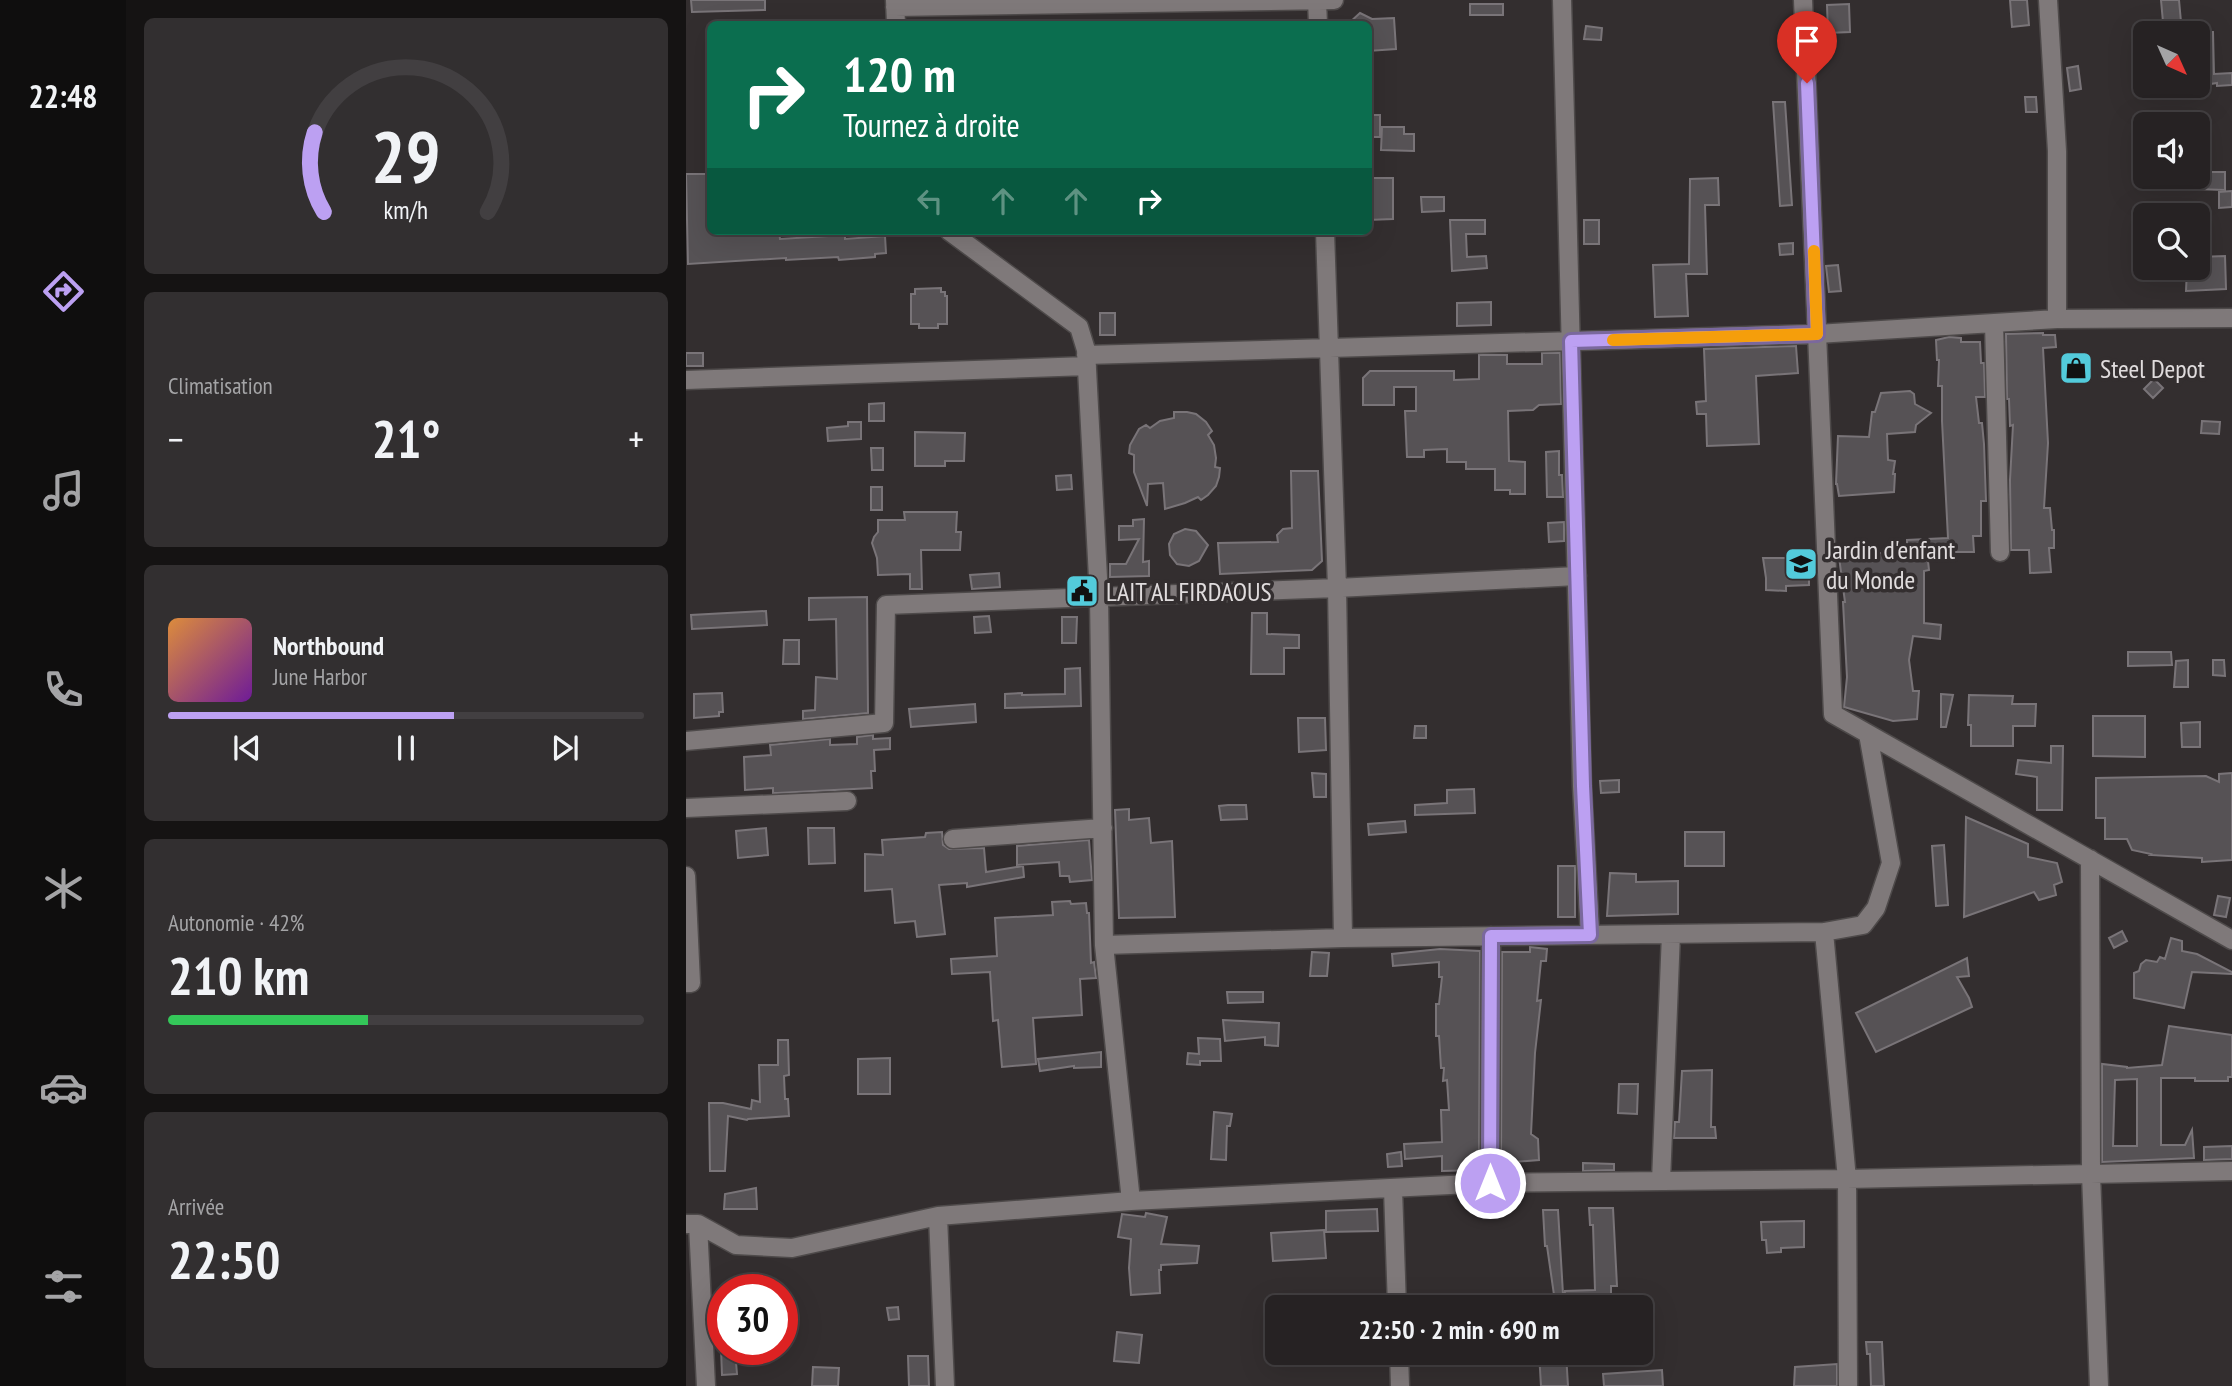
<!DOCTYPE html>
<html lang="fr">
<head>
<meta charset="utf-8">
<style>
  :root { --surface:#262223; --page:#322f30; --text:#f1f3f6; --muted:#a4a4a6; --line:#423f41; --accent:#bca0f2 }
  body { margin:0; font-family:"PT Sans Narrow",sans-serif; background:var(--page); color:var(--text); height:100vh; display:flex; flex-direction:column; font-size:26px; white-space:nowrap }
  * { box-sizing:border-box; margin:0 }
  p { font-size:23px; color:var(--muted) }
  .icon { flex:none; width:38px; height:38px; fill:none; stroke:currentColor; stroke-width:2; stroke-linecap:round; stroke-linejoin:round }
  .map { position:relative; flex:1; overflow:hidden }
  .side { display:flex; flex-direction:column; gap:18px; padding:18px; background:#151313; width:560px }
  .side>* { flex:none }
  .banner { position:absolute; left:21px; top:21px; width:665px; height:214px; border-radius:10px; box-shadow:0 7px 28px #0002,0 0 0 2px var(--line); background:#0b6e4f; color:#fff; overflow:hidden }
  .needle { width:46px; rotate:135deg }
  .controls { position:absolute; left:1447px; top:21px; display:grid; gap:14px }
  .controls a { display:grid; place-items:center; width:77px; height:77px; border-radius:10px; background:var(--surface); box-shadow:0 7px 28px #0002,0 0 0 2px var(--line); font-size:35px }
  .speed { position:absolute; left:21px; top:1274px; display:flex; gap:14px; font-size:35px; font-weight:700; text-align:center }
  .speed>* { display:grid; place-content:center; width:91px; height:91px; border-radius:50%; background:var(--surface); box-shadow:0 7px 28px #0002,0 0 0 2px var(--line); line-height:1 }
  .speed .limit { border:10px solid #d22; background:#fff; color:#111 }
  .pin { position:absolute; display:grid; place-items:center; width:60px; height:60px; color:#fff; margin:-72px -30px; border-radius:50% 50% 50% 0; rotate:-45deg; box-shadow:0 0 7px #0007 }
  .pin .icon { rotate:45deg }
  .me { position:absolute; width:77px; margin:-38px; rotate:0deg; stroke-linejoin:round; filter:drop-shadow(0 0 5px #0008) }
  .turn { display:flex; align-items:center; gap:24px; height:147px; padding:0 21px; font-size:32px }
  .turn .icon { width:91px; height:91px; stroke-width:2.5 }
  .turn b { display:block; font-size:49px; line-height:60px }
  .lanes { display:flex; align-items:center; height:66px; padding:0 21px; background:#0003; justify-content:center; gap:35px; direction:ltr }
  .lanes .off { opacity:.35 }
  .big { font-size:52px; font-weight:700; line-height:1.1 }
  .side .widget { flex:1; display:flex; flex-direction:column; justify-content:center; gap:10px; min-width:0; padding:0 24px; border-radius:10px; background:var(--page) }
  .side .dial { align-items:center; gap:0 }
  .dial svg { height:182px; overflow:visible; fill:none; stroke:var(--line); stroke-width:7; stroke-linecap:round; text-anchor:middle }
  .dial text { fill:var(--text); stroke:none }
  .song { display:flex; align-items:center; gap:21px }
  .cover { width:84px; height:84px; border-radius:10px; background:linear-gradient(135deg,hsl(30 70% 55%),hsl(280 70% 35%)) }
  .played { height:7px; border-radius:4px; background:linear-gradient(90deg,var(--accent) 60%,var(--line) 60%) }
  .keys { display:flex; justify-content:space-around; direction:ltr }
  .heat { display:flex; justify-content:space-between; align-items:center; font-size:38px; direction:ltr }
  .charge { height:10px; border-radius:5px; background:linear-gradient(90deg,#34c759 42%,var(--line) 0) }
  .trip { position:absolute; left:579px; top:1295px; width:388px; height:70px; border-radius:10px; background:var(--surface); box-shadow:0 7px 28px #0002,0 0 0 2px var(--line); font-weight:700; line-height:70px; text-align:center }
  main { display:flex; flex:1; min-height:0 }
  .tabs { display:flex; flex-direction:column; width:126px; justify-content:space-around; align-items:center; background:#0f0e0e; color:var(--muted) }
  .tabs .icon { width:49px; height:49px }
  .tabs .on { color:var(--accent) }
  .tabs b { font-size:32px; color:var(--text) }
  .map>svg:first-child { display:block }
</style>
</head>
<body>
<main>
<nav class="tabs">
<b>22:48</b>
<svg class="icon on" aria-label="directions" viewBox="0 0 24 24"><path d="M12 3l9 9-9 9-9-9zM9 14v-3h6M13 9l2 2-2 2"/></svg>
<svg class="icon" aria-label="music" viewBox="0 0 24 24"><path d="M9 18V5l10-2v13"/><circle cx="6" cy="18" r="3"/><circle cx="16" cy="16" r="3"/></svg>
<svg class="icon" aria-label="phone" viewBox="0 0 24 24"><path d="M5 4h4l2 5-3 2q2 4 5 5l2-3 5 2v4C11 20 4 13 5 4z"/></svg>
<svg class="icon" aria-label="climate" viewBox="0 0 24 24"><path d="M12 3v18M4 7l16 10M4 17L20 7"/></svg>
<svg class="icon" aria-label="car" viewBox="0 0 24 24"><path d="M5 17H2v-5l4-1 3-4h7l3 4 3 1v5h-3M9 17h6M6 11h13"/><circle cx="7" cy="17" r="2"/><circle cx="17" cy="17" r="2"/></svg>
<svg class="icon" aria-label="filters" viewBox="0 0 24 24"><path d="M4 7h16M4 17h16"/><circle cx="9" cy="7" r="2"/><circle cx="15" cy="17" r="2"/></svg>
</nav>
<section class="side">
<div class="widget dial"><svg viewBox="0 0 100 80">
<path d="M14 69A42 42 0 1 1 86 69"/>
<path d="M14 69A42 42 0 0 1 10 34" stroke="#bca0f2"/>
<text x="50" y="56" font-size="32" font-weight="700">29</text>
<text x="50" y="72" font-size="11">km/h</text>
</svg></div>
<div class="widget"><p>Climatisation</p>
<div class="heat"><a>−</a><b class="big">21°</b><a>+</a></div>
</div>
<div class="widget">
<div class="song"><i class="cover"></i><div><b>Northbound</b><p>June Harbor</p></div></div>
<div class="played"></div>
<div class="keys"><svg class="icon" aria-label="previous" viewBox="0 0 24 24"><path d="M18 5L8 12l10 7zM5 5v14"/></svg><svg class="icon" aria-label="pause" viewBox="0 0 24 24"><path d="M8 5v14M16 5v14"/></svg><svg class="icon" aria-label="next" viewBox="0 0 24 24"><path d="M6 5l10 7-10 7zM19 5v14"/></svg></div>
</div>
<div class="widget"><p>Autonomie · 42%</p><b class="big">210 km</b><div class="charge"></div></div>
<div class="widget"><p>Arrivée</p><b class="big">22:50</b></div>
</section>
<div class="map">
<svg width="1546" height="1386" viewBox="0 0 1546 1386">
  <rect width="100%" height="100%" fill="#332e2f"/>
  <path fill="#565255" stroke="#797478" stroke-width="2" fill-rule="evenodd" d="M5 0H79V10L6 12Z
    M1324 0H1341L1343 25 1326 27Z
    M1475 0H1493L1496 33H1478Z
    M784 4H817V15H784Z
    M1163 4 1164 32 1142 33 1141 5Z
    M674 13 686 19 708 18 710 49 682 51V24H662Z
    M900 26 916 28 915 40 898 39Z
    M1517 32H1527L1528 74 1546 73V85L1531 86V83L1512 86V36H1516Z
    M1392 66 1395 89 1384 91 1381 68Z
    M1339 97H1350L1351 112H1340Z
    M1087 102H1099L1106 205 1094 206Z
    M682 115H694V137H682Z
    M696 127H718V134H728V151L695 150Z
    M1512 172H1539V190L1508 189V177H1512Z
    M0 174H21L22 199H24V231H93L94 239 159 235V239L199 236 200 253 189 254V257L153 260 152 257 100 260V258L2 264Z
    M682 178H707V219L682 220Z
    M1032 178 1033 205H1019L1021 274H1000L1002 316 969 317 967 265 1003 264 1004 179Z
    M1546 191V207L1533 208V192Z
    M735 197H758V211L736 212Z
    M764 220H799V234H780L781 257 800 256 801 268 766 271Z
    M898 220H913V244H898Z
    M1107 243V254L1094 255 1093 244Z
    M1539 256 1540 289 1500 291 1501 268H1512V257Z
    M1152 265 1155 291 1143 292 1140 266Z
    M255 288V292H259V296H261V324H252V328H233V324H225V294H229V289Z
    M805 302V325L771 326V303Z
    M414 313H429V335H414Z
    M1357 333V335H1369L1370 347 1357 348 1362 443 1358 508H1364L1366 530H1368V548H1363L1365 572 1344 573 1343 550H1325L1324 480 1327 425 1324 426 1323 399H1321L1320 334Z
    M1263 337 1275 338V342H1294L1295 363H1298L1299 397H1290L1293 423H1296L1298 444 1300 501H1295V536H1287L1288 552H1241L1243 570 1238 571V623L1255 625 1254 639 1227 636 1223 660 1227 691H1233L1231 719 1207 721 1158 707 1161 677 1157 602H1159L1153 557 1191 553H1221V540L1262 538 1256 421V386H1252L1253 360H1251L1250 340Z
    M1110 346 1112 373 1070 376 1073 444 1021 446 1020 414H1011L1010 402 1020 401 1018 349Z
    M0 353H17V366H0Z
    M856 353H874L875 404 853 405 847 410 822 411 823 461 839 462V494H824V490H809V469H780V462H761V449L738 450V457H721L719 411H730V387H708V405H677V378L684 371H768V380L793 379V355H821V364H856Z
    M1468 379 1477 388 1467 398 1458 389Z
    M1224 391 1228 394 1229 404 1245 413 1230 425 1229 432 1201 434 1202 460 1209 461 1207 474H1209L1208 492 1153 496 1151 484H1150L1152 436 1183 437 1186 412H1189L1195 393Z
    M198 403V421H183V404Z
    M488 412H501L510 414 520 422 526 431 522 435 528 445 530 458 529 467 534 468 533 477 530 486 522 495 515 500 512 497 499 503 479 509 477 483 462 484 461 506 448 472V455L443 453 444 445 453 429 460 425 464 428 474 421 488 418Z
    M1516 421 1534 422 1533 434 1515 433Z
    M162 422H175V439L142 441 141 428 162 426Z
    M229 432 279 433 278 461H259V466H229Z
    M185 448H197V470H186Z
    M873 451V475H876L877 497H861L860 452Z
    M605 471H632L636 561 626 570 534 574 532 543 592 542 591 535 597 529 606 528Z
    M385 475 386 489 371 490 370 476Z
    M185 487H196V510H185Z
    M218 512H271L270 532H275L274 550H235L236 589H224V574L192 575 191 558 186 543 188 537 192 532V520H219Z
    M458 519 457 562 463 561V576L424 577V564H440L453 539 433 540V526H447V520Z
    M878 522V541L863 542 862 523Z
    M499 529 510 531 522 545 513 561 503 566 491 564 484 555 483 544 488 534Z
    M1077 558H1116L1114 569H1123V585L1100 586V591L1080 590V578Z
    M313 573 314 587 286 589 284 575Z
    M181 597 182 713 117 719V711L129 710 130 677 151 679 150 619 123 620V598Z
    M80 611 81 625 6 629 5 615Z
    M566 613H581V634L613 635V648H598V674H565Z
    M303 616 305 632 289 633 288 617Z
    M376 617H391L390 643H376Z
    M98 640H113V664H97Z
    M1442 652H1485L1486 665 1442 666Z
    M1502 660V687H1488L1490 661Z
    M1527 660H1538L1539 676 1527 675Z
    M394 668 395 706 319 708V694L336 693V695L379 694V669Z
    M36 693 37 712H33V716L8 718V694Z
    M1255 694 1267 695 1260 727H1255Z
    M1283 695 1327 696 1326 704H1350L1349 726H1327V746H1285V725H1282Z
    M289 704 290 722 225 727 223 709Z
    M1407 716H1459V757L1407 756Z
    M612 718H639L640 750 613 752Z
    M1514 722V747H1496L1495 723Z
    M729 726H740V738H728Z
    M187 735V739L204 738V749L188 750 189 771H185L186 788 91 793H87V788L59 790 58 757 85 755 84 745 144 739V745L171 744V737Z
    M1365 746H1377L1376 810H1351V777L1330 774 1332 760 1365 763Z
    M626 773 640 774V797H628Z
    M1546 773V860L1516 862V858L1464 855 1465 854 1446 850 1441 839H1419V818H1410V778L1520 776 1533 782V774Z
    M933 780V792L915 793 914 781Z
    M788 789 789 813 729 815V805L761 803V790Z
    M542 805H560L561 819 535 820 533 806Z
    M443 809V820L463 818 465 843 486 841 489 917 433 918 429 810Z
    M1280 817 1342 844V857L1371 863 1376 882 1368 885 1370 895 1353 900 1348 892 1278 917Z
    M719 821 720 832 683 835 682 824Z
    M80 828 82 855 52 858 50 831Z
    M122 828H148L149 863 123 864Z
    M256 832 257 845 263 849 298 848 300 872 337 866 338 877 281 887V883L253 885 259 934 231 937 229 921 209 923 206 889 179 891V854L197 855 196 840 239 837 240 833Z
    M999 832H1038V866H999Z
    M403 840 406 880 384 882 383 876H374L373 862 331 865V846Z
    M1258 845 1262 905 1250 906 1246 846Z
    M872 866H889V917H872Z
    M924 873 950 874V882L992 881V914L921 916Z
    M1532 896 1544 898 1540 917 1528 915Z
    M384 901 385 904 400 903 401 913H403L405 963 408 962 410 978 394 979 396 1015 347 1018 350 1064 316 1067 312 1020 307 1021 304 972 266 974 265 959 311 956 309 918 367 915 366 902Z
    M1436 931 1441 941 1428 948 1423 938Z
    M1485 938 1496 941V951L1511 954 1546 972V974L1506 972 1498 1008 1448 998V973L1453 971 1455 964 1460 960 1471 962 1474 957 1479 959Z
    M844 947 861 949 860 961H855L851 1001 855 1000 849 1053 845 1134 852 1139 853 1160 815 1163 816 952H844Z
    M754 949 794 951 793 1170 756 1171V1156L719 1159 718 1144 756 1142 755 1110H763L761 1080 757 1081 758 1068H755L753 1036H750V1004H753L756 977H753V962L707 966 706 954Z
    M626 952 643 953 641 976H624Z
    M1281 958 1283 976 1271 977 1283 998 1286 1007 1190 1052 1170 1013Z
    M541 992H577V1002L542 1003Z
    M537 1020 593 1023 592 1046 579 1045V1037L539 1041Z
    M1483 1026 1546 1035V1077H1542V1081H1509V1078H1475V1145H1499L1506 1130 1508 1158 1416 1162V1064L1441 1067V1068L1476 1065ZM1451 1079V1146H1427L1429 1080Z
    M512 1038 534 1039 535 1061H514V1065L501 1064 502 1053 513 1054Z
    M92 1040H102L103 1075 98 1076 99 1099H102L103 1116 62 1119 61 1120 42 1116 39 1171H24L23 1103H37L65 1109 66 1100 74 1102 73 1065H92Z
    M415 1052V1067L388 1068V1066L354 1071 352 1059Z
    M204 1058V1094H172V1059Z
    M1026 1070 1025 1127H1029L1030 1138H988L989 1122H993L996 1071Z
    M933 1084H952L951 1114 932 1113Z
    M528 1112 546 1114 544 1126H541L540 1160 525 1159Z
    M1546 1146V1159L1518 1160V1147Z
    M715 1152 716 1166 702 1167 701 1154Z
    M897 1163 928 1164V1170L897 1171Z
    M70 1188 71 1209H38L39 1194Z
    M903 1208H927L931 1286H925V1306L878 1307 879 1291 909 1290 907 1225H904Z
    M691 1209 692 1231 640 1232V1211Z
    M857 1210H872L877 1294 868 1295 861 1246H859Z
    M460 1213 481 1217 475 1244 513 1246 511 1263 475 1265V1270H473L474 1293 445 1295 443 1268 445 1239 432 1237 436 1214 459 1217Z
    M1118 1221V1247L1095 1248V1252L1081 1253 1080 1240H1076L1075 1222Z
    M638 1230 640 1258 587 1261 585 1233Z
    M212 1307 213 1319 203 1320 201 1308Z
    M431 1332 456 1335 453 1363 428 1361Z
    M1180 1342H1196L1198 1386H1185L1184 1354H1181Z
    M35 1349H84V1360L50 1362 51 1374 36 1375Z
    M853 1353H880L882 1386H855Z
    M222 1356H242L243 1386H223Z
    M1151 1364V1386H1108L1109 1367Z
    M127 1367 153 1368 152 1386H126Z
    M976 1370 977 1386H918L917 1374Z"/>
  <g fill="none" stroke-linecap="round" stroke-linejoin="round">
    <defs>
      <path id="minor" d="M209 0 210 24
        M876 0 896 786 904 935
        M1117 0 1147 714 1546 940
        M1362 0 1371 151V319
        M631 1 632 24
        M209 7 648 0
        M263 231 393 327 400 350 413 597 418 945 445 1201
        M639 231 651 588 657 938
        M1308 323 1314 552
        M400 355 1131 334 1371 319 1546 318
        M0 380 401 366
        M0 741 198 723 200 605 651 588 891 576
        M0 808 161 801
        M267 839 417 828
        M1404 859 1405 1174 1413 1386
        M0 876 5 983H0
        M1138 932 1161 1179 1162 1386
        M418 945 657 938 1138 932 1177 925 1190 908 1205 863 1182 734
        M975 1181 985 934
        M804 1183 805 936
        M707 1189 711 1307
        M252 1216 259 1386
        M0 1224H12L50 1245 106 1248 252 1216 445 1201 804 1183 1161 1179 1546 1171
        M12 1224 20 1386
        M713 1353 714 1386"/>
    </defs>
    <use href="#minor" stroke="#4e4a4a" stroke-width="21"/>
    <use href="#minor" stroke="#7f797a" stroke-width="18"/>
  </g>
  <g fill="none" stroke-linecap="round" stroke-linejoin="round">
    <defs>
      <path id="route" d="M804 1183 805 936 904 935 897 786 885 341 1131 334 1121 83"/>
    </defs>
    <use href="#route" stroke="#7a689d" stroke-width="18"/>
    <use href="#route" stroke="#bca0f2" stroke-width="12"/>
    <path stroke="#f59e0b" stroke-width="12" d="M927 340 1131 334 1128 251"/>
  </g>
  <defs>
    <symbol id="shop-square" viewBox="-11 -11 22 22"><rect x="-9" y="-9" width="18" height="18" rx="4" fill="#53cbdb" stroke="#332e2f"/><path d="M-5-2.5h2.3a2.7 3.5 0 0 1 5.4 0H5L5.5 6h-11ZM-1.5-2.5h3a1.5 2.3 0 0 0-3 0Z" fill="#111"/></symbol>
    <symbol id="school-square" viewBox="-11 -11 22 22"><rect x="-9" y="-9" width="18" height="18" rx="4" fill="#53cbdb" stroke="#332e2f"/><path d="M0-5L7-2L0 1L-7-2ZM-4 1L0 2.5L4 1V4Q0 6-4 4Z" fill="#111"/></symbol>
    <symbol id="civic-square" viewBox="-11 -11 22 22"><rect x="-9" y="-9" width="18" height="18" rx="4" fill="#53cbdb" stroke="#332e2f"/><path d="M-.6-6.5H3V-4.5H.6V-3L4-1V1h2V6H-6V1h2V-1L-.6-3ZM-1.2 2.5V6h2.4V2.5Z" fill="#111"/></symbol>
  </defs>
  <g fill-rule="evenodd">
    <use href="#shop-square" x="1371" y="349" width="38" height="38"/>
    <use href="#school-square" x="1096" y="545" width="38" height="38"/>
    <use href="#civic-square" x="377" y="572" width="38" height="38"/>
  </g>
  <g text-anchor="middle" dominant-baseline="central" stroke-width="7" stroke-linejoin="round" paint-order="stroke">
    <g font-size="26" fill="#e0dcdd" stroke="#332e2f" text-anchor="start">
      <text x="1414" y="368">Steel Depot</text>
      <text x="1140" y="549">Jardin d'enfant<tspan x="1140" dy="30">du Monde</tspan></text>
      <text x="420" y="591">LAIT AL FIRDAOUS</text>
    </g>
  </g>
</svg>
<div class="controls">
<a><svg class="needle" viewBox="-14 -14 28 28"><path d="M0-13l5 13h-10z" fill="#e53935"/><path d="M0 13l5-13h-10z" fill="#a4a4a6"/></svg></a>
<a><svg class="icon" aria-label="sound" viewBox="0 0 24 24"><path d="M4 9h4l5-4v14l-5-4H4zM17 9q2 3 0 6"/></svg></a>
<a><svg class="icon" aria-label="search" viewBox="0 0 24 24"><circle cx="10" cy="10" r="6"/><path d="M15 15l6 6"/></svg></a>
</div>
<div class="speed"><div class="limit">30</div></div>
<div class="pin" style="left:1121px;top:83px;background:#d93025"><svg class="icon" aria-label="arrive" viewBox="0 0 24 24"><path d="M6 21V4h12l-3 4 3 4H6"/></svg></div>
<svg class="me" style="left:804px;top:1183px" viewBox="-20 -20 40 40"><circle r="17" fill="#bca0f2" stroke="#fff" stroke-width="3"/><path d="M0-11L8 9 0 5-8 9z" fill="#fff"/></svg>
<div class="trip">22:50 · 2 min · 690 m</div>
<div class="banner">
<div class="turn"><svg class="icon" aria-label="right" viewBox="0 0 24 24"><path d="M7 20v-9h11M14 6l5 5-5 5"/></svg><div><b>120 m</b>Tournez à droite</div></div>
<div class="lanes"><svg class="icon off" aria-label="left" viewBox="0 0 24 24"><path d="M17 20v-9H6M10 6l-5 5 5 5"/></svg><svg class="icon off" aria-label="ahead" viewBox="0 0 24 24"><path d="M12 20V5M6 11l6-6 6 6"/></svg><svg class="icon off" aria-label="ahead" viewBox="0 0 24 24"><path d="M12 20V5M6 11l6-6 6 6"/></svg><svg class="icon" aria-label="right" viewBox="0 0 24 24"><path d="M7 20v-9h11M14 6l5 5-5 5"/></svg></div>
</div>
</div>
</main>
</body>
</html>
